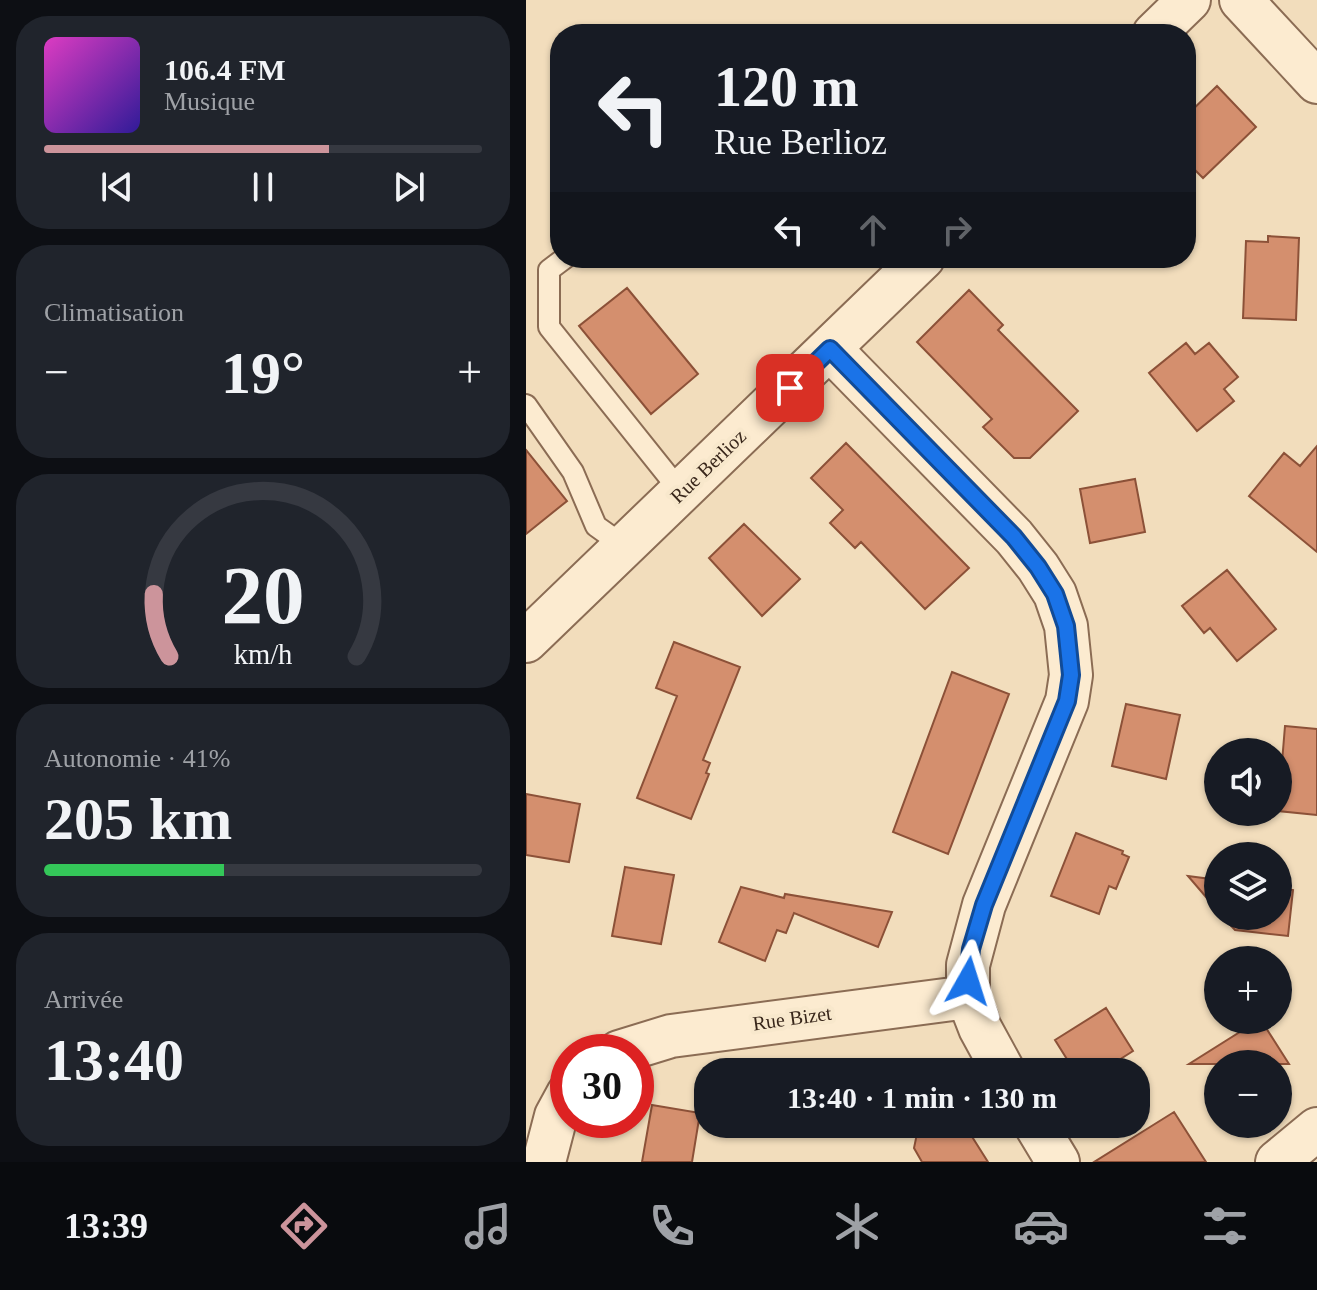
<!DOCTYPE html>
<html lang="fr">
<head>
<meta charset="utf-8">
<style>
  :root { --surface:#171b24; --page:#20242c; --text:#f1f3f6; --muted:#9ea1a6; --line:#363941; --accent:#cc949b }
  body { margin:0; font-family:"Times New Roman",serif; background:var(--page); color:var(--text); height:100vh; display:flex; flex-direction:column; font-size:30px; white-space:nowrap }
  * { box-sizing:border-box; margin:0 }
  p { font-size:26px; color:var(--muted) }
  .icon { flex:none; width:44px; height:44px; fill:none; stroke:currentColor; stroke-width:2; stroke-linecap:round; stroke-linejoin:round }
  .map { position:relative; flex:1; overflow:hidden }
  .drawer { display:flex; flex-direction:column; gap:16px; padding:16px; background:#0d0f14; width:526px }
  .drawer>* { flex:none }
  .banner { position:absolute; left:24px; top:24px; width:646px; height:244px; border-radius:32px; box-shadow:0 2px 6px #0004; background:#171b24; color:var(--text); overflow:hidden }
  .buttons { position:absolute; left:678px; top:738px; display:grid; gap:16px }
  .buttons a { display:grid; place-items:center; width:88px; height:88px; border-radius:50%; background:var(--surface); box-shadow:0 2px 6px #0004; font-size:40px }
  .speed { position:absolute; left:24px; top:1034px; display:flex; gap:16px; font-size:40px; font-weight:700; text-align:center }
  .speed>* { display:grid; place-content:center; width:104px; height:104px; border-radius:50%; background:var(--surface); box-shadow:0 2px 6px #0004; line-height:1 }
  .speed .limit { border:12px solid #d22; background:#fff; color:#111 }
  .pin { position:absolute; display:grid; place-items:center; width:68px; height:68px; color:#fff; margin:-34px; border-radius:16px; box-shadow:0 4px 12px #0006 }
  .me { position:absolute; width:88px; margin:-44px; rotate:6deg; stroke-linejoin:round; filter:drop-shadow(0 0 6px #0008) }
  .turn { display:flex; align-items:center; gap:28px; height:168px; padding:0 32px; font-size:36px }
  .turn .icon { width:104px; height:104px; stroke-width:2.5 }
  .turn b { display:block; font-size:56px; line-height:68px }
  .lanes { display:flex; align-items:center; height:76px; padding:0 32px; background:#0003; justify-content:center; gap:40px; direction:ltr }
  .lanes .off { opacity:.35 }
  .big { font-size:60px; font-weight:700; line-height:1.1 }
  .drawer .widget { flex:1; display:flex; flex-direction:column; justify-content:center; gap:12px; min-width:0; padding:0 28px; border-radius:32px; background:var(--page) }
  .drawer .dial { align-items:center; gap:0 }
  .dial svg { height:208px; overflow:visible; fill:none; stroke:var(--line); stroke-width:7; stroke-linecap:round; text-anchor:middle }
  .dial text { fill:var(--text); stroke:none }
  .song { display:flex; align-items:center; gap:24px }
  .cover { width:96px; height:96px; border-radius:12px; background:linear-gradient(135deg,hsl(310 70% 55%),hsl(250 70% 35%)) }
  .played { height:8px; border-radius:4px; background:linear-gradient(90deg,var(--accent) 65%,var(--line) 65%) }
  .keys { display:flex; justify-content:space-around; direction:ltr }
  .heat { display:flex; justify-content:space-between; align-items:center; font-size:44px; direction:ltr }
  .charge { height:12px; border-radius:6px; background:linear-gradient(90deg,#34c759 41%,var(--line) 0) }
  .trip { position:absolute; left:168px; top:1058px; width:456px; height:80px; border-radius:32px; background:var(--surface); box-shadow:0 2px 6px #0004; font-weight:700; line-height:80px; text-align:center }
  .tab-bar { display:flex; height:128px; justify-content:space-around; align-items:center; background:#090b0e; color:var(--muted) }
  .tab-bar .icon { width:56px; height:56px }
  .tab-bar .on { color:var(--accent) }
  .tab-bar b { font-size:36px; color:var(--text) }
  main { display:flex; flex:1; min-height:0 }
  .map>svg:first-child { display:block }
</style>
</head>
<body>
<main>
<section class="drawer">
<div class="widget">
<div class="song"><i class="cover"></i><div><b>106.4 FM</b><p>Musique</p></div></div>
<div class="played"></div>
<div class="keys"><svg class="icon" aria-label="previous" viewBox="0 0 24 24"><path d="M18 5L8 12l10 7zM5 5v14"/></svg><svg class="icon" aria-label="pause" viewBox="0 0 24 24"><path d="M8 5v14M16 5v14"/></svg><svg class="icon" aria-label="next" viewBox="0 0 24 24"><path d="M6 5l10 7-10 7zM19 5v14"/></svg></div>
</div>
<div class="widget"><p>Climatisation</p>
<div class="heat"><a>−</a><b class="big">19°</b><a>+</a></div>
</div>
<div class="widget dial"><svg viewBox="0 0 100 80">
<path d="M14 69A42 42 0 1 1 86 69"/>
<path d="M14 69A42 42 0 0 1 8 45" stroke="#cc949b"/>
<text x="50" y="56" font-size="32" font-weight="700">20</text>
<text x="50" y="72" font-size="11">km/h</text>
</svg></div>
<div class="widget"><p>Autonomie · 41%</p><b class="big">205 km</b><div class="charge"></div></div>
<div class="widget"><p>Arrivée</p><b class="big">13:40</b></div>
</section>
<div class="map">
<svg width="791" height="1162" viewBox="0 0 791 1162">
  <rect width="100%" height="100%" fill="#f2ddbc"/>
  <path fill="#d48f6e" stroke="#8c5138" stroke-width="2" d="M691 86 730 127 677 178 660 161V116Z
    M742 236 773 238 770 320 717 318 720 241 742 242Z
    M101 288 172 374 125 414 53 326Z
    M443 290 477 325 472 330 552 411 504 458H488L457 427 466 419 391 342Z
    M660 343 669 354 683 343 712 377 698 389 708 401 671 431 623 373Z
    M320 443 443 568 399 609 335 542 329 548 304 523 317 510 285 478Z
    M791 446V552L723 496 758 453 774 466Z
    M0 450 41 501 0 534Z
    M609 479 619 532 564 543 554 489Z
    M218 524 274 579 236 616 183 558Z
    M701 570 750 629 711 661 684 628 678 633 656 606Z
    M148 642 214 667 177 760 184 763 180 773 183 774 165 819 111 798 151 696 130 688Z
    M426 672 483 694 422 854 367 832Z
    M600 704 654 715 640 779 586 766Z
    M759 726 791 729V815L752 811Z
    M0 794 54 804 43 862 0 855Z
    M550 833 597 851 596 854 603 857 590 889 583 886 573 914 525 896Z
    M99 867 148 875 135 944 86 936Z
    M662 876 692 880V911Z
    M215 887 258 898 259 894 366 912 352 947 268 913 260 933 251 930 239 961 193 942Z
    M752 888 767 890 762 936 709 930 696 916H752Z
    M580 1008 607 1051 574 1072H549L529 1040Z
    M735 1020 763 1064H663L733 1020Z
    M126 1105 174 1113 166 1162H116Z
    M648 1112 680 1162H568Z
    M393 1124H438L462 1162H396L388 1148Z"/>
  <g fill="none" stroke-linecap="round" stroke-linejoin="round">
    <defs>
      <path id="lane" d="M39 258 23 270V327L155 492
        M0 405 47 472 70 526 98 546"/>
      <path id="street" d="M715 0 791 82
        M628 34 663 0
        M304 349 488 537 512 567 529 594 540 626 545 675 541 701 458 905 442 965V997L454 1028 478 1072
        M0 641 397 258
        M93 1052 145 1036 442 997
        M509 1124 532 1162
        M18 1162 30 1116 42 1094
        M751 1162 791 1129"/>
    </defs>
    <use href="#lane" stroke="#8b6c54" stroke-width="24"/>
    <use href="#street" stroke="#8b6c54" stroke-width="46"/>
    <use href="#lane" stroke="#fcebd0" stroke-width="20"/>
    <use href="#street" stroke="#fcebd0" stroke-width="42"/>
  </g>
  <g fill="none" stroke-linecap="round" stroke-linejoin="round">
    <defs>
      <path id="route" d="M264 388 304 349 488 537 512 567 529 594 540 626 545 675 541 701 458 905 445 949 442 981"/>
    </defs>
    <use href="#route" stroke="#114b97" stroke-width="20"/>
    <use href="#route" stroke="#1a73e8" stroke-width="14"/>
  </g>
  <g text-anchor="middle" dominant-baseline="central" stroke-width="8" stroke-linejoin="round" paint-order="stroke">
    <g font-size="20" fill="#38261a" stroke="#f8e8cc">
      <text transform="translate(182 466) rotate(-44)">Rue Berlioz</text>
      <text transform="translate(266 1018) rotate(-8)">Rue Bizet</text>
    </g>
  </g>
</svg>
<div class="buttons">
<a><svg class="icon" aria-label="sound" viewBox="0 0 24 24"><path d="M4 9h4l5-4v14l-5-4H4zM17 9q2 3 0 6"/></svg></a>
<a><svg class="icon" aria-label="layers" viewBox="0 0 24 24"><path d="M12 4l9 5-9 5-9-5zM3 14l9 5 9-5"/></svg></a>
<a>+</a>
<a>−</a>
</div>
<div class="speed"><div class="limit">30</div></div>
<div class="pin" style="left:264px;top:388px;background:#d93025"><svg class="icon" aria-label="arrive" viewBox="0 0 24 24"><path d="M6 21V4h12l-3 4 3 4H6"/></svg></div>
<svg class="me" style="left:442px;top:981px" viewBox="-20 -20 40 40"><path d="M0-17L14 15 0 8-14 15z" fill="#1a73e8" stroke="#fff" stroke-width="4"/></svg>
<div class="trip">13:40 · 1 min · 130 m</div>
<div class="banner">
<div class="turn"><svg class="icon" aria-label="left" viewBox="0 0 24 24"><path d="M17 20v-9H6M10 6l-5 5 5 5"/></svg><div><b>120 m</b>Rue Berlioz</div></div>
<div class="lanes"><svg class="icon" aria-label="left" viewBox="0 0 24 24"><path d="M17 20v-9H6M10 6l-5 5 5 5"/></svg><svg class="icon off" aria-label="ahead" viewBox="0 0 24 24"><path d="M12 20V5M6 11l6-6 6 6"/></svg><svg class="icon off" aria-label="right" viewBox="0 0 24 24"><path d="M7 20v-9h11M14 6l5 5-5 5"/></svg></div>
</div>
</div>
</main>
<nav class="tab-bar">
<b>13:39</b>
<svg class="icon on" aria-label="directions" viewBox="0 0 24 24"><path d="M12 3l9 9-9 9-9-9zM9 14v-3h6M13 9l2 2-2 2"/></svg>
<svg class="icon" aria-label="music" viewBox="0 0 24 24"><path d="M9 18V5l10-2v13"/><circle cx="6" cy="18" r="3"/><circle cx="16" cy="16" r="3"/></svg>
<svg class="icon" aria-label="phone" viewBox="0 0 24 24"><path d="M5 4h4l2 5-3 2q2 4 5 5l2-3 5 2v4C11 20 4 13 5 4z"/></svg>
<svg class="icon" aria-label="climate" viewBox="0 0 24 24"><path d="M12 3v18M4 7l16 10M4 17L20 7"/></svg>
<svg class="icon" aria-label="car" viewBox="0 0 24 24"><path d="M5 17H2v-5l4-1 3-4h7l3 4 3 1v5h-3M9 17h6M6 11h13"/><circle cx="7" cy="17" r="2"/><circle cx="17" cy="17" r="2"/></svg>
<svg class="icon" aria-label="filters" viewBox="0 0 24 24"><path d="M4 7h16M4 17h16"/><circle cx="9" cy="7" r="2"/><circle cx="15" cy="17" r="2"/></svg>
</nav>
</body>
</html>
